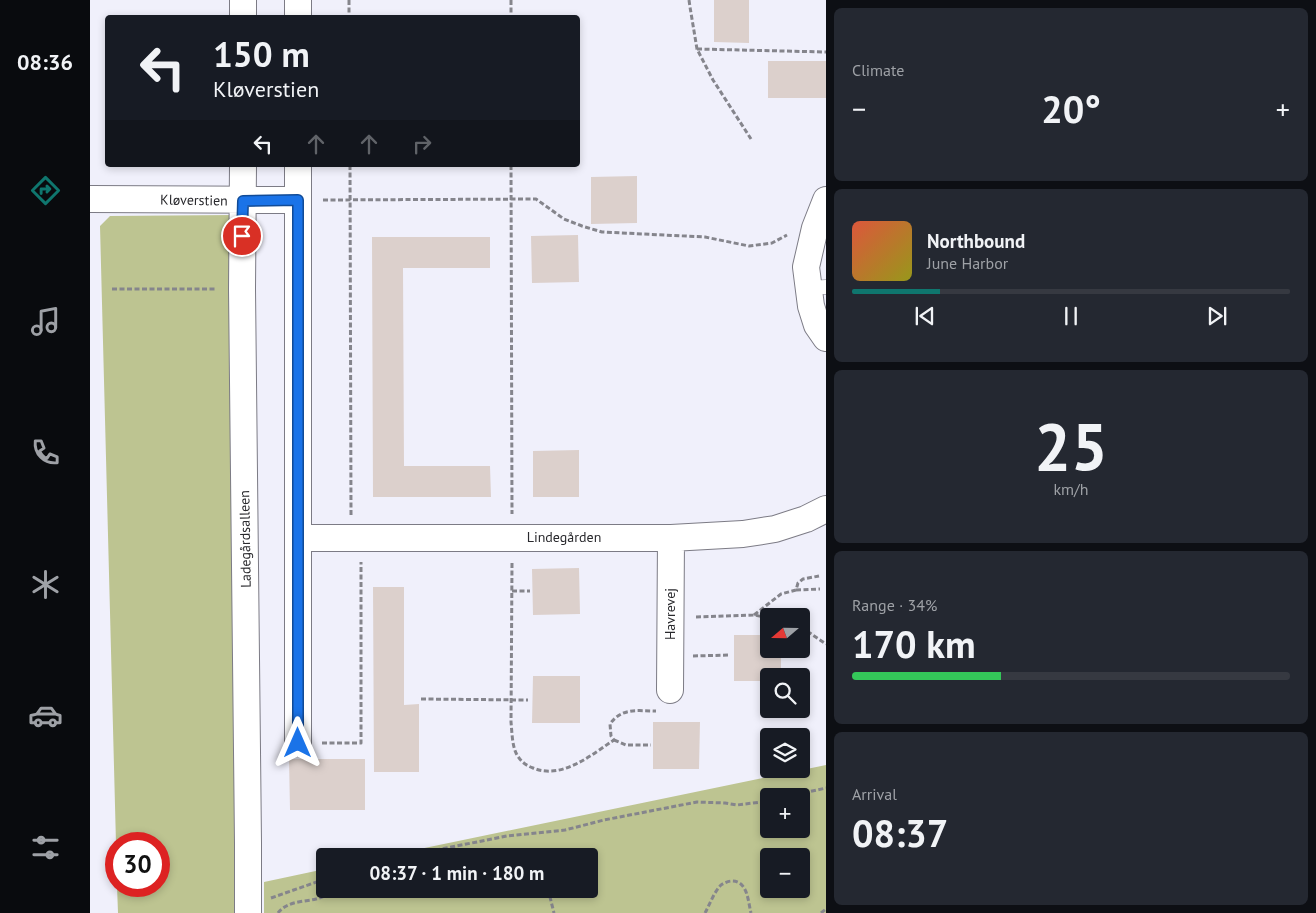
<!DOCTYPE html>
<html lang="en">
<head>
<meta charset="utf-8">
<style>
  :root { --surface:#171b24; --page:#242831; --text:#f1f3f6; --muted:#9ea1a6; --line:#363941; --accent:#0f766e }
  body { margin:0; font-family:"PT Sans",sans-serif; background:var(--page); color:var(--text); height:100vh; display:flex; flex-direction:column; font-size:19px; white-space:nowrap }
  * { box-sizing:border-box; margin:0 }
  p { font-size:16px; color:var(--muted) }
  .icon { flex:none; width:28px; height:28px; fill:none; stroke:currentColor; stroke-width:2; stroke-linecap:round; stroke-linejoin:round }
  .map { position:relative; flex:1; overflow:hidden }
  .drawer { display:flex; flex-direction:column; gap:8px; padding:8px; background:#0d0f14; width:490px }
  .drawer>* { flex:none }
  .top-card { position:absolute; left:15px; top:15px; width:475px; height:152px; border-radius:5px; box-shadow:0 2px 8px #0003; background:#171b24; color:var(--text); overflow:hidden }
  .needle { width:32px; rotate:250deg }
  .controls { position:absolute; left:670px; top:608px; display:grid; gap:10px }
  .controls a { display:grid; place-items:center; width:50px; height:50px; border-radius:5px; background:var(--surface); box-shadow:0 2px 8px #0003; font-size:25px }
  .speed { position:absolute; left:15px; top:832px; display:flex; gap:10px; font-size:25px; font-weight:700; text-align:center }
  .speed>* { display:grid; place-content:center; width:65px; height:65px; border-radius:50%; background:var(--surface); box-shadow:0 2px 8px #0003; line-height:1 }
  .speed .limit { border:8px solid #d22; background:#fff; color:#111 }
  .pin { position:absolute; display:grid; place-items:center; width:42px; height:42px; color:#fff; margin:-21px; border:2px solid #fff; border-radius:50%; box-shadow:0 1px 5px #0007 }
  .me { position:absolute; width:55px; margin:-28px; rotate:0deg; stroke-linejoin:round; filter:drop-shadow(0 0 4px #0008) }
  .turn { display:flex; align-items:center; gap:18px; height:105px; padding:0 25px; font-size:22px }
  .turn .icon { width:65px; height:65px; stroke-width:2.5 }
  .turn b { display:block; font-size:35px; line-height:42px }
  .lanes { display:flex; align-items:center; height:48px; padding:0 25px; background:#0003; justify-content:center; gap:25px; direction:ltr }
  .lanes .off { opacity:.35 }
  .big { font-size:38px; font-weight:700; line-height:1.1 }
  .drawer .tile { flex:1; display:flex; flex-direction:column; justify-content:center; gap:8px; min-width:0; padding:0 18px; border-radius:8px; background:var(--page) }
  .drawer .dial { align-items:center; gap:0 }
  .dial b { font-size:65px; line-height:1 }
  .song { display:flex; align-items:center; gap:15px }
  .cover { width:60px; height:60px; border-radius:8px; background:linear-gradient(135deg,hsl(10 70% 55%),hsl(60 70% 35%)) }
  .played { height:5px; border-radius:2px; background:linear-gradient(90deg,var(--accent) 20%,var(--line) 20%) }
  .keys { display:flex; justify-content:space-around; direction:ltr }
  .heat { display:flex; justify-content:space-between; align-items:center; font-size:28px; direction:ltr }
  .charge { height:8px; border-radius:4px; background:linear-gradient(90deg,#34c759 34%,var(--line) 0) }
  .trip { position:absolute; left:226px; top:848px; width:282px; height:50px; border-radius:5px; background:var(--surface); box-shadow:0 2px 8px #0003; font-weight:700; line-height:50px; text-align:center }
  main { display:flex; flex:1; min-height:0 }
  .menu { display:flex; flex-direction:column; width:90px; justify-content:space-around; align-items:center; background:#090b0e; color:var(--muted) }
  .menu .icon { width:35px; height:35px }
  .menu .on { color:var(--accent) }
  .menu b { font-size:22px; color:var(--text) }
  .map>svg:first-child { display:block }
</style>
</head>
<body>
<main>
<nav class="menu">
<b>08:36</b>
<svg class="icon on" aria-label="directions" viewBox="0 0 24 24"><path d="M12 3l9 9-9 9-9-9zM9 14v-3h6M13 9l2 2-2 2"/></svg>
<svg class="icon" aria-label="music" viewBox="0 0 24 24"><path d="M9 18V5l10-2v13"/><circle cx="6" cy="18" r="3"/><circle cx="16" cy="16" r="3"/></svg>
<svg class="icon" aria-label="phone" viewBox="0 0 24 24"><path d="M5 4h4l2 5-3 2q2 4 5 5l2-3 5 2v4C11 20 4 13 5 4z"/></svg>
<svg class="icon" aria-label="climate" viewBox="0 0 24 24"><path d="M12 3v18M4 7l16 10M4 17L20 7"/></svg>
<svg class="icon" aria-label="car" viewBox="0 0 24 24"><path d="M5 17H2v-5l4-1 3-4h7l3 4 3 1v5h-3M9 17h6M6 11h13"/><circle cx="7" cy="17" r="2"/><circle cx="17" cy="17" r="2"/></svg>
<svg class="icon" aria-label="filters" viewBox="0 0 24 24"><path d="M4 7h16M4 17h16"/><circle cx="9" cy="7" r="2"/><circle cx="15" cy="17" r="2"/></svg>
</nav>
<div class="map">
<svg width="736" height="913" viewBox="0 0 736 913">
  <rect width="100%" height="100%" fill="#f0f0fb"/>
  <path fill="#bdc491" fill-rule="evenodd" d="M144 215 145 913H28L27 886H69V844H26L10 226 20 216Z
    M736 765V913H174V882L235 869V889H500V856H296ZM711 796V829H679V796ZM679 856H711V889H679Z"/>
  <path fill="#dcd0cc" d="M624 0H659V43L624 42Z
    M678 61H736V98H678Z
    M547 176V223L501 224V177Z
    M488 235 489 282 442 283 441 236Z
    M282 237H400V268H313L314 466H400L401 497H283Z
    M489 450V497H443V451Z
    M489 568 490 614 443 615 442 569Z
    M283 587H314V705L329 704V772H284Z
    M644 635H679V649H691V676H679V681H644Z
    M443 676H490V723H442Z
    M563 722H610L609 769H563Z
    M199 759H275V810H200Z"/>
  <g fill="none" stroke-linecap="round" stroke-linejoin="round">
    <defs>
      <path id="lane" d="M718 288 736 287"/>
      <path id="street" d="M208 0V18
        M153 18V0
        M153 165 152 289 158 843V913
        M208 165V743
        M0 199 208 200
        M736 200 725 228 716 267 721 306 727 325 736 338
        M208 538H581L653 534 685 529 716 519 736 509
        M580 690 581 538"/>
    </defs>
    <use href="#lane" stroke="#7c7b85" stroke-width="15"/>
    <use href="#street" stroke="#7c7b85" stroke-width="28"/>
    <path stroke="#85858c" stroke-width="3" stroke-dasharray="5 2.5" stroke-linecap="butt" d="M259 0V18
      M421 0V18
      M599 0 600 7 607 49 623 80 661 139
      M607 49 736 52
      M260 165 261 515
      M421 165 422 514
      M233 200 446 199 474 219 492 226 512 232 615 237 659 246 682 243 697 235
      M22 289H127
      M422 563 421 722C422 732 422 744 426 753 430 761 435 765 443 768 472 780 501 755 524 740L521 736 520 724C532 707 548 711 566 711
      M706 590 730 589
      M422 591H440
      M664 615 691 594 706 590 708 583 713 579 729 576
      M606 617 664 615 679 618
      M711 627 736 644
      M603 656 640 655
      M331 699 438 700
      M524 740 536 745H561
      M232 743H271V562
      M699 796 736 788
      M316 856 417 836 475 830 514 820 607 802 635 803 647 805 679 801
      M400 856C412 853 424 851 436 856
      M458 889 464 913
      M181 898 235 879
      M188 913C197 901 213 902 226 899 236 896 246 892 257 889
      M615 913C620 904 624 892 631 885 634 883 638 881 642 881 658 881 658 902 661 913
      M731 913 736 909"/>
    <use href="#lane" stroke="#fff" stroke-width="14"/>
    <use href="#street" stroke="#fff" stroke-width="26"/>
  </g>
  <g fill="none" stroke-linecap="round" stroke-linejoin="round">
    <defs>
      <path id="route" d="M152 236 153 201 208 200V743"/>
    </defs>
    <use href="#route" stroke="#114b97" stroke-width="12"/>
    <use href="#route" stroke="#1a73e8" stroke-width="9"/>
  </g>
  <g text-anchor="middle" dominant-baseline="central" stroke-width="5" stroke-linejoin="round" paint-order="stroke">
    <g font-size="14" fill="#29292d" stroke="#fff">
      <text transform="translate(104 200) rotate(1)">Kløverstien</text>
      <text x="474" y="537">Lindegården</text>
      <text transform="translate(155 539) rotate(-91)">Ladegårdsalleen</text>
      <text transform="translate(580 614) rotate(-90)">Havrevej</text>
    </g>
  </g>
</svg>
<div class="controls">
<a><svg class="needle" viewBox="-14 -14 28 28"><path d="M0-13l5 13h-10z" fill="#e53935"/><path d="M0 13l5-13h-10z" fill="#9ea1a6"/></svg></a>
<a><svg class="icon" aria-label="search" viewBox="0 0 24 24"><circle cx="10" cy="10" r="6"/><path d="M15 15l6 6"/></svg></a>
<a><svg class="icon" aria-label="layers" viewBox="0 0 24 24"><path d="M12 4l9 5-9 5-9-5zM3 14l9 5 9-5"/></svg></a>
<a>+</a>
<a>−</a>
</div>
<div class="speed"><div class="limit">30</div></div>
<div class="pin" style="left:152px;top:236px;background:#d93025"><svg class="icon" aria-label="arrive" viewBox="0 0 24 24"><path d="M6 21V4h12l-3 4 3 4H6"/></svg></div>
<svg class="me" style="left:208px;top:743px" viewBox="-20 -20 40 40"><path d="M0-17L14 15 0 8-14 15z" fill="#1a73e8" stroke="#fff" stroke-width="4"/></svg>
<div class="trip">08:37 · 1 min · 180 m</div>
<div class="top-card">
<div class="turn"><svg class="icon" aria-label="left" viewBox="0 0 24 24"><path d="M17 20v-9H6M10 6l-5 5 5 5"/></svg><div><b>150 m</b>Kløverstien</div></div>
<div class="lanes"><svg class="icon" aria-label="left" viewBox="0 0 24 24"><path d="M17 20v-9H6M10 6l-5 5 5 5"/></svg><svg class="icon off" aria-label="ahead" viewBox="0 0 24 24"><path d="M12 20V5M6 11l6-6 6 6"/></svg><svg class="icon off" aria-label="ahead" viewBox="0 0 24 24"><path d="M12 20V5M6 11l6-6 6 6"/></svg><svg class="icon off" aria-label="right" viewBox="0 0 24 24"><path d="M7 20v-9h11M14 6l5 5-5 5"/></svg></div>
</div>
</div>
<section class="drawer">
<div class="tile"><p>Climate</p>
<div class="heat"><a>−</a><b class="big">20°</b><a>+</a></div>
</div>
<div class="tile">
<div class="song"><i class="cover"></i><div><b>Northbound</b><p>June Harbor</p></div></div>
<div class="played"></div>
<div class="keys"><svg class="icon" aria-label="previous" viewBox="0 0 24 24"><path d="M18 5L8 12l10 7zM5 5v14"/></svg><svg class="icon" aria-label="pause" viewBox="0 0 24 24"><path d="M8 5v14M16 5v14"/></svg><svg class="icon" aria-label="next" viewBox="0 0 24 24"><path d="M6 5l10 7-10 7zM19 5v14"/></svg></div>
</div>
<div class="tile dial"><b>25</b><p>km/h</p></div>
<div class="tile"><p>Range · 34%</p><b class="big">170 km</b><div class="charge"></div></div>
<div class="tile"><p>Arrival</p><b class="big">08:37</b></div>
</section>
</main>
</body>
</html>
